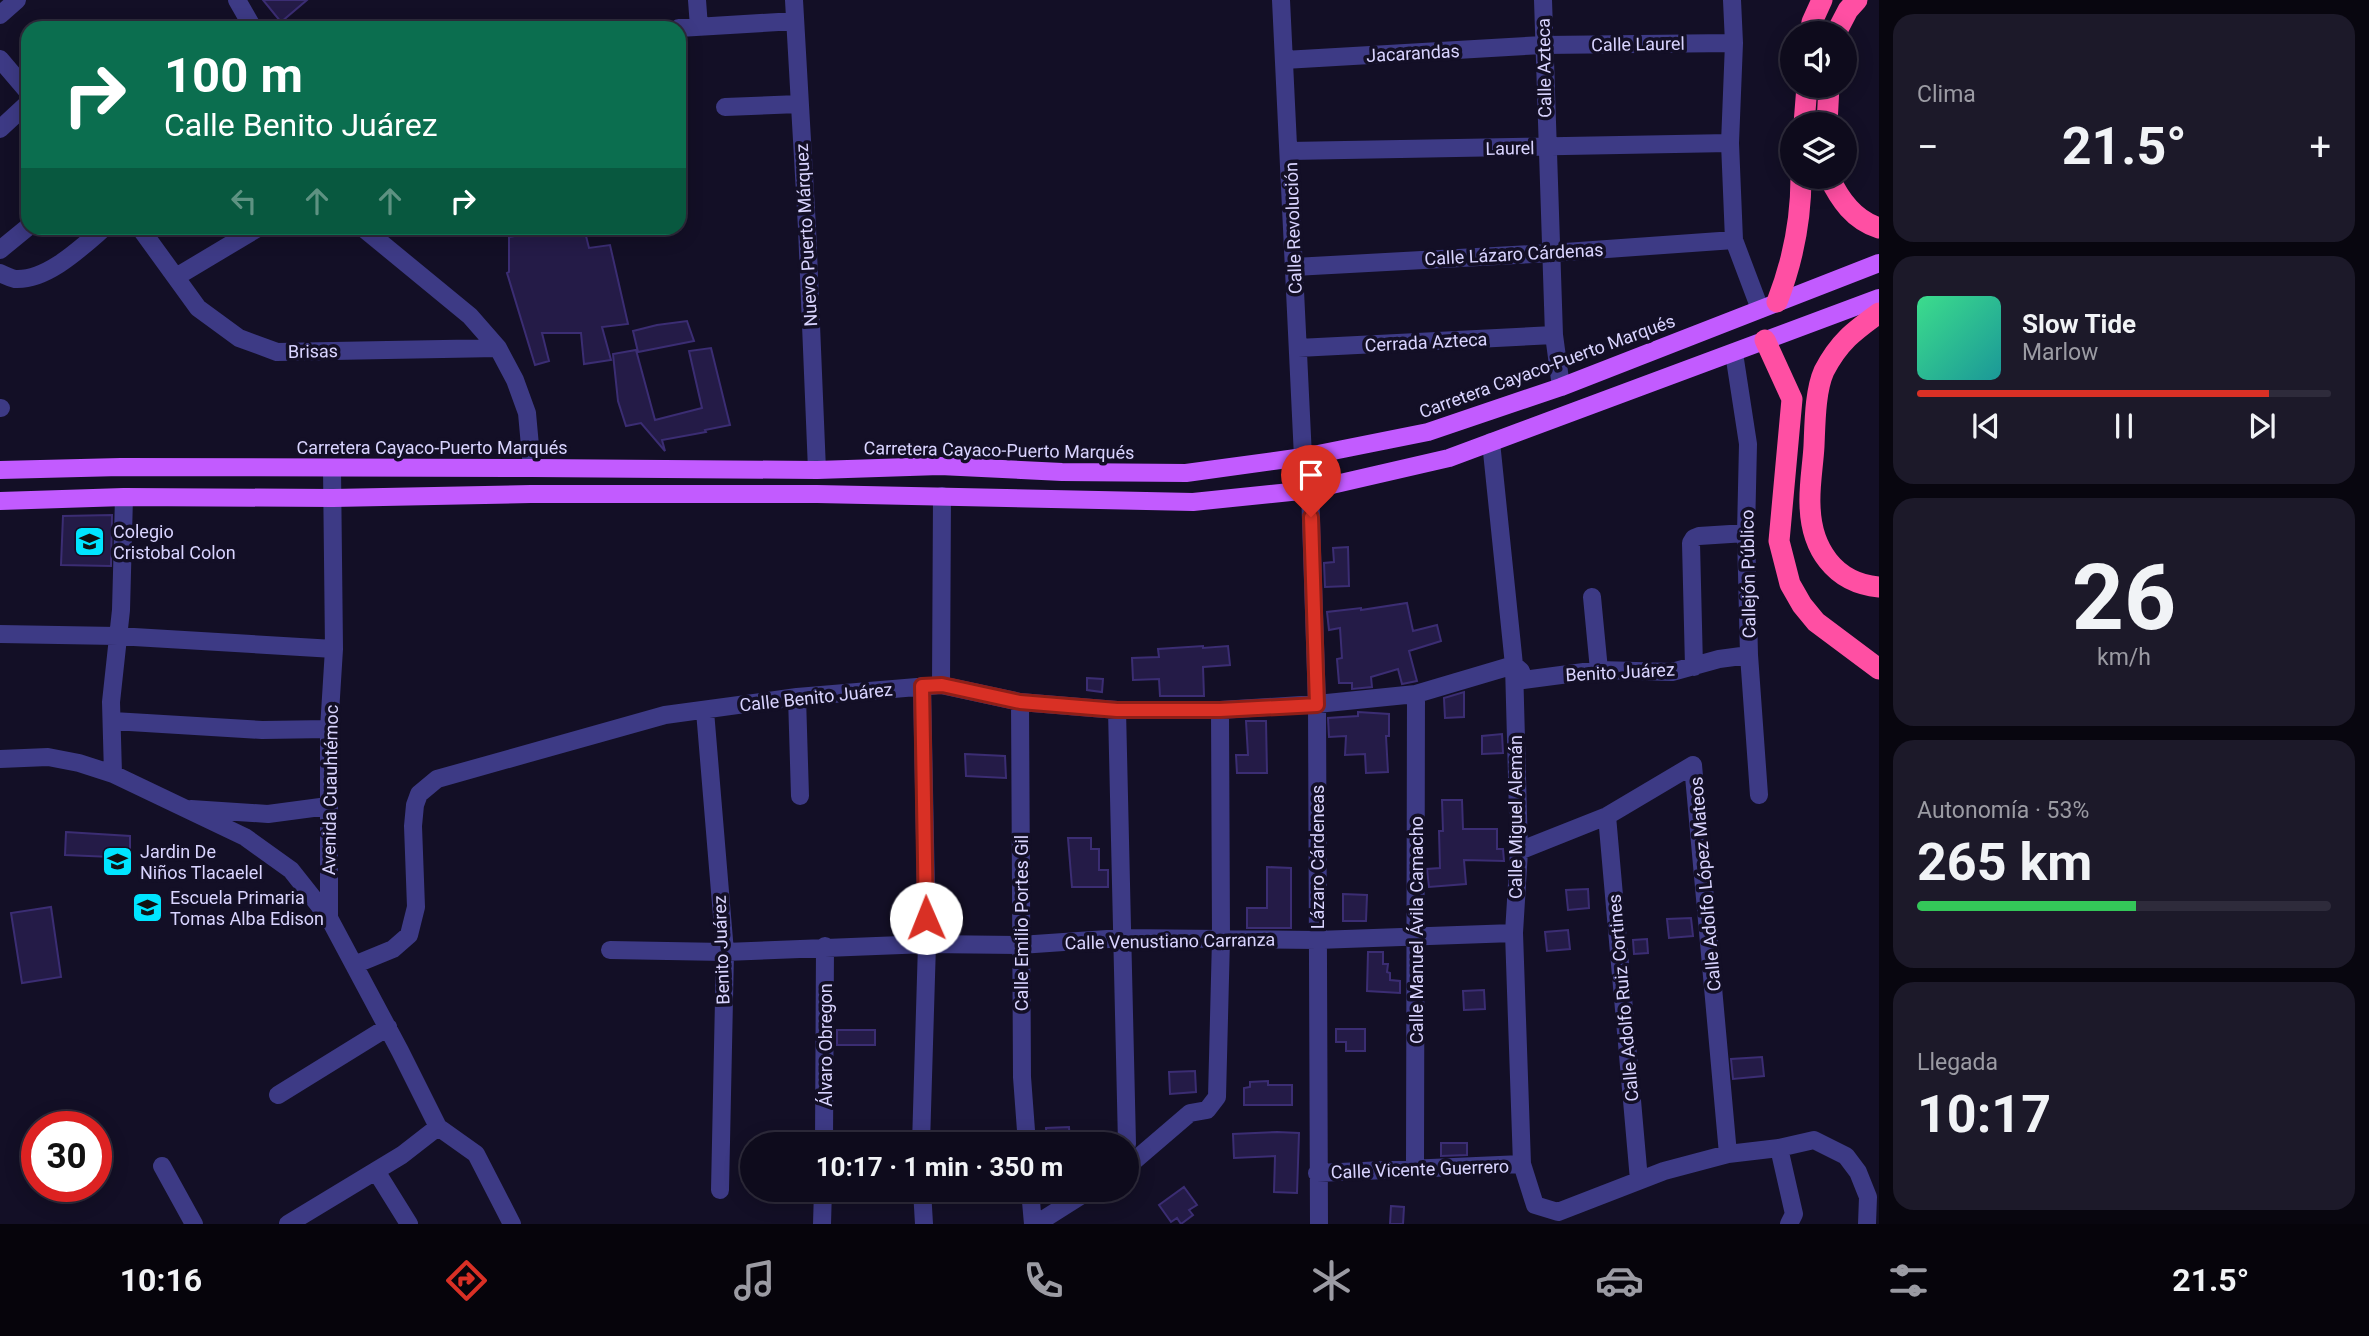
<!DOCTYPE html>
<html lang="es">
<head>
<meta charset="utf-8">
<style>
  :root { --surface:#0e0b1c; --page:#1c1929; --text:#f1f3f6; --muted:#9b9ba3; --line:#2e2b3b; --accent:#d93025 }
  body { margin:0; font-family:Roboto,sans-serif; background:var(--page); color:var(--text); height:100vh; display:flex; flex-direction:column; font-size:26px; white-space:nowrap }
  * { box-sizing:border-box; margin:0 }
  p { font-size:23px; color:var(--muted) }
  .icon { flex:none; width:38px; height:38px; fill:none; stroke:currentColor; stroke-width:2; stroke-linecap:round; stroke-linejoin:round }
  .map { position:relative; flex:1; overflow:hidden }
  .panel { display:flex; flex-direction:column; gap:14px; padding:14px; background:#08060f; width:490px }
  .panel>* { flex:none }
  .banner { position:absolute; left:21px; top:21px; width:665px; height:214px; border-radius:21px; box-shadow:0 4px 18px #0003,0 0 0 2px var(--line); background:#0b6e4f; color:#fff; overflow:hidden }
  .tools { position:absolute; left:1780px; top:21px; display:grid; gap:14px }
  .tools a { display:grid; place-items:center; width:77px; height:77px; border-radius:50%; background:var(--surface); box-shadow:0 4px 18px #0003,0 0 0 2px var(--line); font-size:35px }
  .speed { position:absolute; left:21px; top:1111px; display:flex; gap:14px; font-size:35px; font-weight:700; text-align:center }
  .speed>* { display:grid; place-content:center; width:91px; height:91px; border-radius:50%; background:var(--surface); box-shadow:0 4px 18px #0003,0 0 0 2px var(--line); line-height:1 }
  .speed .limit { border:10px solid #d22; background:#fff; color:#111 }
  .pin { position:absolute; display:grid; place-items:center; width:60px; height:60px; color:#fff; margin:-72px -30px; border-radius:50% 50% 50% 0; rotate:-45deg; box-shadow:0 0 7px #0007 }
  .pin .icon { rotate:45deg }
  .me { position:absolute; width:77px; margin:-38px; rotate:359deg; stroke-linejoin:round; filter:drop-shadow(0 0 5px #0008) }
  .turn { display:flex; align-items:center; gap:24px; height:147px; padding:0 28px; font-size:32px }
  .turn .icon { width:91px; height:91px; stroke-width:2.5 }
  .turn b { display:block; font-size:49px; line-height:60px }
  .lanes { display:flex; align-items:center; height:66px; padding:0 28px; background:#0003; justify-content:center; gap:35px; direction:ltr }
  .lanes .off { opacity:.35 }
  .big { font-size:52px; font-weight:700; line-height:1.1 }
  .panel .tile { flex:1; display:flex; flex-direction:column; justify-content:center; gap:10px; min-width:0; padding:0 24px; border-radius:21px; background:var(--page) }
  .panel .dial { align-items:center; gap:0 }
  .dial b { font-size:91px; line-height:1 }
  .song { display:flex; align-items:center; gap:21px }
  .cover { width:84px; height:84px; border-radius:10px; background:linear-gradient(135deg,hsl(150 70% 55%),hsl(180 70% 35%)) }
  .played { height:7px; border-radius:4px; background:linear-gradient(90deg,var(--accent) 85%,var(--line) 85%) }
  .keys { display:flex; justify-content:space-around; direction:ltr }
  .heat { display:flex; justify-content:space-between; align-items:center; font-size:38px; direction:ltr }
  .charge { height:10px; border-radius:5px; background:linear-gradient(90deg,#34c759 53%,var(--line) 0) }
  .trip { position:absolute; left:740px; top:1132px; width:399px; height:70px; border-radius:35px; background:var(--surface); box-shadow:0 4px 18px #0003,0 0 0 2px var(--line); font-weight:700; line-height:70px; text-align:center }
  .tabs { display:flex; height:112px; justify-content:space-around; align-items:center; background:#06040b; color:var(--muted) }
  .tabs .icon { width:49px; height:49px }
  .tabs .selected { color:var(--accent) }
  .tabs b { font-size:32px; color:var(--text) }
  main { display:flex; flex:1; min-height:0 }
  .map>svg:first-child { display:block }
</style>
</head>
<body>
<main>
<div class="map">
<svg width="1879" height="1224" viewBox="0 0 1879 1224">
  <rect width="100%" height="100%" fill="#130f26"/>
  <path fill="#241b47" stroke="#3b2d73" stroke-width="2" d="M263 0H307L281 22Z
    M544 228H584L589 248 610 245 628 324 602 327 611 360 584 364 581 333H542L549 361 535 365 507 273 509 272V237L544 231Z
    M687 321 694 341 638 352 633 331 657 325Z
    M711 348 730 425 705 430 706 432 662 440 665 451 641 423 626 426 618 401 613 354 636 350 655 420 702 408 689 351Z
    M112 515 111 566 61 565 63 516Z
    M1348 547 1349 586 1325 587 1324 563 1334 562 1333 548Z
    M1407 603 1413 631 1437 625 1441 641 1409 651 1417 681 1402 684 1398 669 1371 677 1372 687 1352 689V683H1339L1337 659 1342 658 1340 628 1329 630 1327 612 1361 608V610Z
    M1203 646V648L1228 646 1230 665 1203 667 1204 696H1160L1159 679 1133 680 1132 658 1159 657 1158 649Z
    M1087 678 1103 679 1102 692 1087 690Z
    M1464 692V717L1445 718 1444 698Z
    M1358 712 1389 714V736H1386L1388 772 1366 773 1365 754 1345 755 1346 736 1329 737 1328 718 1358 716Z
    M1246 721H1266L1267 773H1237L1236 755H1248Z
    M1502 734 1503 753 1482 754V736Z
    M965 754 1005 756 1006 778 966 776Z
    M1442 800H1462L1463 829H1497V849H1503L1504 861 1464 860 1466 884 1429 887 1427 869 1440 868 1439 831H1443Z
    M66 832 130 836V852H112V857L65 855Z
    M1068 838H1091V849H1099V870H1108V887H1072Z
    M1267 867 1291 868V928H1247V908H1267Z
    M1588 889 1589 908 1568 910 1566 890Z
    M1343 894 1367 895 1366 921H1343Z
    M51 907 61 977 22 983 11 913Z
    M1691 918 1693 936 1669 938 1667 919Z
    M1568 930 1570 949 1547 951 1545 932Z
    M1647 939 1648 953 1634 954 1633 940Z
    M1368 952H1383V964H1388L1387 972 1390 973V980L1400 981V993L1367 991Z
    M1484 990 1485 1009 1464 1010 1463 991Z
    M1336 1029H1365V1051H1346V1042H1336Z
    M837 1030H875V1045H837Z
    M1762 1057 1764 1076 1733 1079 1731 1059Z
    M1195 1071 1196 1092 1170 1094 1169 1072Z
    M1268 1081V1085H1292V1105H1244V1088L1250 1087V1082Z
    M1069 1127 1070 1144H1047L1046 1128Z
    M1277 1132 1299 1133 1297 1193 1274 1192 1275 1156 1234 1158 1233 1134Z
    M1441 1143H1467V1155L1441 1156Z
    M1184 1187 1197 1205 1189 1210 1193 1215 1181 1224 1177 1218 1171 1222 1159 1205Z
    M1391 1206 1404 1207 1403 1224H1390Z"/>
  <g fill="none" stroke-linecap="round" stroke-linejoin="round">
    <path stroke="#3d3a85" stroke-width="18" d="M237 0 253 28
      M697 0 699 27
      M794 0 807 228 817 470
      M1281 0 1303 457
      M1543 0 1554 335 1561 387
      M1732 0 1734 43 1730 143 1734 240 1760 309
      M0 15 17 0
      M679 28 795 21
      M0 59 28 92
      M1284 60 1543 45 1734 43
      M725 107 799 104
      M0 129 28 103
      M1289 151 1730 143
      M140 228 198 308 239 338 277 352 498 348
      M363 228 470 316 498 348 515 380 527 413 532 468
      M0 250 28 227
      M1294 267 1551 253 1734 240
      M0 273C4 275 11 278 15 279 47 281 82 247 104 228
      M176 277 258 228
      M1298 348 1554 335
      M1734 353 1748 444 1746 533 1749 655 1759 795
      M0 408H1
      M1491 442 1514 665 1519 851 1514 933 1522 1164 1535 1205 1558 1212 1664 1171 1728 1154 1779 1148 1814 1140 1846 1156 1858 1172 1868 1197 1867 1224
      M332 469 334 649 329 729V918L400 1051 438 1127 476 1154 512 1224
      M1310 490 1317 704 1319 1224
      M1592 597 1599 670
      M0 634 117 636 334 649
      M1694 667 1691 543 1694 538 1699 536 1746 533
      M941 685 942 496
      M797 697 800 796
      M1020 702 1022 1077 1027 1144
      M1117 710 1127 1144
      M705 711 725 952 720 1190
      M113 721 262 730 329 729
      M0 759 48 757 79 763 113 774 245 837 291 870 329 918
      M113 774 111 702 121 610 124 497
      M191 809 268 814 328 806
      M1607 816 1639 1180
      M1519 851 1607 816 1693 765 1728 1154
      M610 950 725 952 927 944 1020 945 1122 938 1317 940 1514 933
      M354 965 393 949 409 935 416 907 413 826 415 805 419 794 437 779 665 715 797 697 941 685 1020 702 1117 710H1220L1317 704 1416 694 1514 665 1521 671 1523 680 1599 670 1672 672 1719 659 1749 655
      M278 1095 388 1027
      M824 1144 825 946
      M921 1144 927 944 922 686
      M1779 1148 1794 1214 1789 1224
      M162 1166 194 1224
      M1127 1167 1190 1113 1207 1110 1217 1097 1221 939 1220 710
      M1415 1167 1416 694
      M376 1171 409 1224
      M1317 1173 1522 1164
      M922 1190 924 1224
      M1030 1190 1033 1224
      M288 1224 402 1155 438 1127
      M822 1224 823 1190
      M1036 1224 1090 1190"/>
    <path stroke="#c25bff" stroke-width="18" d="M0 470 121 467 532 468 817 470 940 466 1062 472 1186 473 1303 457 1428 432 1561 387 1879 263
      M0 501 124 497 333 498 531 494H817L1193 502 1310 490 1449 458 1879 298"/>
    <path stroke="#ff4fa3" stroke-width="21" d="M1811 33 1812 22 1822 0
      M1836 33 1848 10 1857 0
      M1804 124 1807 86
      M1827 124 1829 86
      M1829 177C1840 200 1854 220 1879 228
      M1777 302C1793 261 1801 221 1801 177
      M1879 313C1854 331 1839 342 1824 371 1815 391 1815 424 1814 446 1813 465 1809 486 1810 505 1811 548 1834 583 1879 587
      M1765 340 1792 399 1779 541 1790 584 1802 605 1816 622 1879 669"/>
  </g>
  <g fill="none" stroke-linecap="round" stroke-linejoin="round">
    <defs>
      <path id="route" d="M926 918 922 686 942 685 1020 702 1117 710H1220L1317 705 1311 517"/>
    </defs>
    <use href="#route" stroke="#8d1f18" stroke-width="18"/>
    <use href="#route" stroke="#d93025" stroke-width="12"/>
  </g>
  <defs>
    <symbol id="school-square" viewBox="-11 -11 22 22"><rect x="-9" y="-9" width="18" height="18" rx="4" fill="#00e5ff" stroke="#130f26"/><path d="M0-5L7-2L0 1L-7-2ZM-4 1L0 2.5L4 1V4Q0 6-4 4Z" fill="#111"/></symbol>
  </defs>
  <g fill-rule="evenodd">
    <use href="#school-square" x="72" y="524" width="35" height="35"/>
    <use href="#school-square" x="100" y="844" width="35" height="35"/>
    <use href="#school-square" x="130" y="890" width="35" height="35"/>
  </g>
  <g text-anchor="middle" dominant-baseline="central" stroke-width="7" stroke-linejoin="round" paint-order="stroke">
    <g font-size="18" fill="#d9d4ff" stroke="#130f26">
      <text transform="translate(1638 44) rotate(-1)">Calle Laurel</text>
      <text transform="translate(1413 53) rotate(-3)">Jacarandas</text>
      <text transform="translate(1544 68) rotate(-91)">Calle Azteca</text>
      <text transform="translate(1510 148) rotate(-1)">Laurel</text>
      <text transform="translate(1293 228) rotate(-92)">Calle Revolución</text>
      <text transform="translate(806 235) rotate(-93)">Nuevo Puerto Márquez</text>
      <text transform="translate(1514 254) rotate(-3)">Calle Lázaro Cárdenas</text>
      <text transform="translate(1426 342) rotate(-3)">Cerrada Azteca</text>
      <text transform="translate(313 351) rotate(-1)">Brisas</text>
      <text transform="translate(1547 366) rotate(-20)">Carretera Cayaco-Puerto Marqués</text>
      <text x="432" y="447">Carretera Cayaco-Puerto Marqués</text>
      <text transform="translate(999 450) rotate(1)">Carretera Cayaco-Puerto Marqués</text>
      <text transform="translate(1748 574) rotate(-91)">Callejón Público</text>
      <text transform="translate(1620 672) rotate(-3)">Benito Juárez</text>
      <text transform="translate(816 697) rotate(-6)">Calle Benito Juárez</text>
      <text transform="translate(330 790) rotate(-89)">Avenida Cuauhtémoc</text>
      <text transform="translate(1515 817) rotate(-90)">Calle Miguel Alemán</text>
      <text transform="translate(1317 857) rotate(-90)">Lázaro Cárdeneas</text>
      <text transform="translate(1705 884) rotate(-95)">Calle Adolfo López Mateos</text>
      <text transform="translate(1021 923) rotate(-90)">Calle Emilio Portes Gil</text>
      <text transform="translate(1416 930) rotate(-90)">Calle Manuel Ávila Camacho</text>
      <text transform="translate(1170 941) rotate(-1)">Calle Venustiano Carranza</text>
      <text transform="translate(721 950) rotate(-92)">Benito Juárez</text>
      <text transform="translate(1623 998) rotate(-95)">Calle Adolfo Ruiz Cortines</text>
      <text transform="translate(825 1045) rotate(-90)">Álvaro Obregon</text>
      <text transform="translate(1420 1169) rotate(-2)">Calle Vicente Guerrero</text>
    </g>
    <g font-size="18" fill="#d9d4ff" stroke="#130f26" text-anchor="start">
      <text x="113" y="531">Colegio<tspan x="113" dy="21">Cristobal Colon</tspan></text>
      <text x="140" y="851">Jardin De<tspan x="140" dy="21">Niños Tlacaelel</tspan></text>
      <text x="170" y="897">Escuela Primaria<tspan x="170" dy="21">Tomas Alba Edison</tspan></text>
    </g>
  </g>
</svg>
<div class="tools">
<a><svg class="icon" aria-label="sound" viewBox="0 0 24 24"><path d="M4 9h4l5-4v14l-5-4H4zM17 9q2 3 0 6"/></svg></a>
<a><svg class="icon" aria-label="layers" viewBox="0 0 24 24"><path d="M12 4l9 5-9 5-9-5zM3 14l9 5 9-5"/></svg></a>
</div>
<div class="speed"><div class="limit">30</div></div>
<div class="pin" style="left:1311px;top:517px;background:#d93025"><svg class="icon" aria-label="arrive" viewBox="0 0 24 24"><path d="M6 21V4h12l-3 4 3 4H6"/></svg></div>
<svg class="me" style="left:926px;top:918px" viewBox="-20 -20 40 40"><circle r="19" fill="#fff"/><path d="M0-13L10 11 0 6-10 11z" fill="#d93025"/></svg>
<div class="trip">10:17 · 1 min · 350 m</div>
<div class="banner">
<div class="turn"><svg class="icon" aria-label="right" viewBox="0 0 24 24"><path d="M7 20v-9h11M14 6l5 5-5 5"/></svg><div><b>100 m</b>Calle Benito Juárez</div></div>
<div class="lanes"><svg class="icon off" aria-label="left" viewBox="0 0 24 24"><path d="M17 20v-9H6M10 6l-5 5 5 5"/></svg><svg class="icon off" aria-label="ahead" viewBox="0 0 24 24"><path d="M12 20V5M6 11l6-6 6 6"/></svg><svg class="icon off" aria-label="ahead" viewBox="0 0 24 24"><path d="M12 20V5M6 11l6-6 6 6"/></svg><svg class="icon" aria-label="right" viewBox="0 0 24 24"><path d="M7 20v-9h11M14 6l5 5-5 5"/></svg></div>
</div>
</div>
<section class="panel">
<div class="tile"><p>Clima</p>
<div class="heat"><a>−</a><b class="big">21.5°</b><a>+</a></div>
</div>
<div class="tile">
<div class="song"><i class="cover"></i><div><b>Slow Tide</b><p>Marlow</p></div></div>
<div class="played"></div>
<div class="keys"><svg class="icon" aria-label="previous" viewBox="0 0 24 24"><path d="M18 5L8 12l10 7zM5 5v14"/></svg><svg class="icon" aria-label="pause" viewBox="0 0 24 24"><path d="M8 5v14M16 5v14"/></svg><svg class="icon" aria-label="next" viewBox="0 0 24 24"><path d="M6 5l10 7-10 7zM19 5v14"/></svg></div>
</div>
<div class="tile dial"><b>26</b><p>km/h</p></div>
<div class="tile"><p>Autonomía · 53%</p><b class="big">265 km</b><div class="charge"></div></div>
<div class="tile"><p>Llegada</p><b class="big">10:17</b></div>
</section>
</main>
<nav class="tabs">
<b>10:16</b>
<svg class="icon selected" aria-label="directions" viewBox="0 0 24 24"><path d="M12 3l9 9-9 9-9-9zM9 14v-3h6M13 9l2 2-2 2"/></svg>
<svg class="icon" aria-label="music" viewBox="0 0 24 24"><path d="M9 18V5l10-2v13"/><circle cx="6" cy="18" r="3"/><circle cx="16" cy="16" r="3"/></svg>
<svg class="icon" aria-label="phone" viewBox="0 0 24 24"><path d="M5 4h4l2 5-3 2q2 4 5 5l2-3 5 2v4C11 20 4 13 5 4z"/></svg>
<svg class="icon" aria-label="climate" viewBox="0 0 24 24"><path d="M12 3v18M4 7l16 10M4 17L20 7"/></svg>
<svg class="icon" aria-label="car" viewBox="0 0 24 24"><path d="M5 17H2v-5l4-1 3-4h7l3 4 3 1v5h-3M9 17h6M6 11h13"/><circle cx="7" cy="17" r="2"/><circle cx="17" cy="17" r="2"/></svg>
<svg class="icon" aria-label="filters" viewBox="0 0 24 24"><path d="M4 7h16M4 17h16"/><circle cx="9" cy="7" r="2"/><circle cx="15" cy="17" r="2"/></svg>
<b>21.5°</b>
</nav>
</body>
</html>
